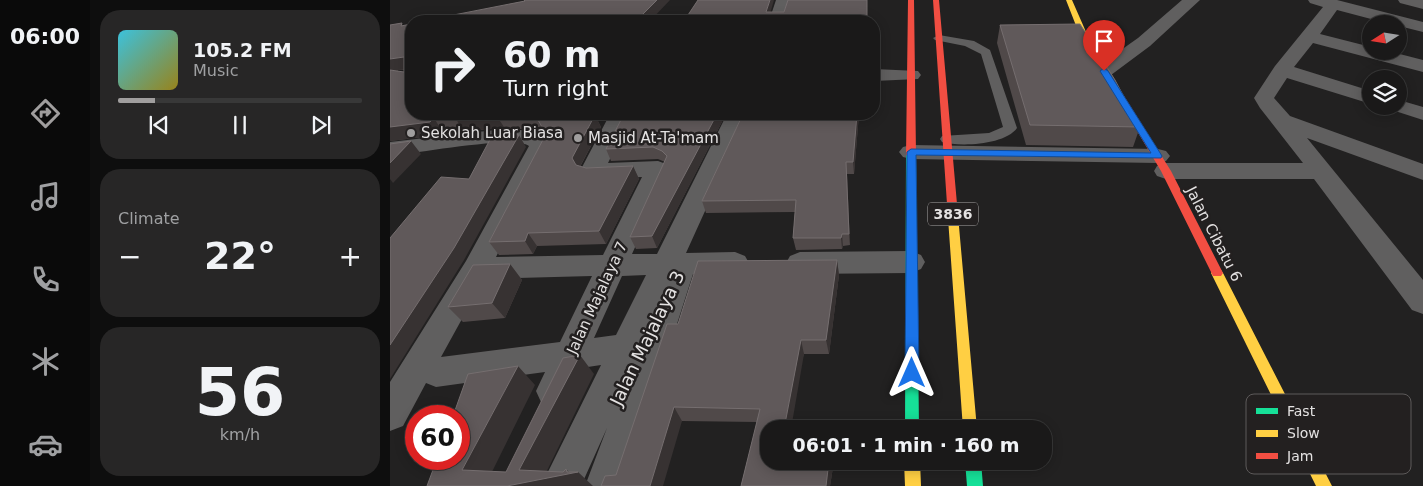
<!DOCTYPE html>
<html lang="en">
<head>
<meta charset="utf-8">
<style>
  :root { --surface:#1a1919; --page:#272626; --text:#f1f3f6; --muted:#9fa0a2; --line:#383838; --accent:#a09e9e }
  body { margin:0; font-family:"DejaVu Sans",sans-serif; background:var(--page); color:var(--text); height:100vh; display:flex; flex-direction:column; font-size:19px; white-space:nowrap }
  * { box-sizing:border-box; margin:0 }
  p { font-size:16px; color:var(--muted) }
  .icon { flex:none; width:28px; height:28px; fill:none; stroke:currentColor; stroke-width:2; stroke-linecap:round; stroke-linejoin:round }
  .map { position:relative; flex:1; overflow:hidden }
  .panel { display:flex; flex-direction:column; gap:10px; padding:10px; background:#0e0e0e; width:300px }
  .panel>* { flex:none }
  .top-card { position:absolute; left:15px; top:15px; width:475px; height:105px; border-radius:20px; box-shadow:0 2px 12px #0003,0 0 0 1px var(--line); background:#1a1919; color:var(--text); overflow:hidden }
  .needle { width:32px; rotate:258deg }
  .controls { position:absolute; left:972px; top:15px; display:grid; gap:10px }
  .controls a { display:grid; place-items:center; width:45px; height:45px; border-radius:50%; background:var(--surface); box-shadow:0 2px 12px #0003,0 0 0 1px var(--line); font-size:25px }
  .speed { position:absolute; left:15px; top:405px; display:flex; gap:10px; font-size:25px; font-weight:700; text-align:center }
  .speed>* { display:grid; place-content:center; width:65px; height:65px; border-radius:50%; background:var(--surface); box-shadow:0 2px 12px #0003,0 0 0 1px var(--line); line-height:1 }
  .speed .limit { border:8px solid #d22; background:#fff; color:#111 }
  .pin { position:absolute; display:grid; place-items:center; width:42px; height:42px; color:#fff; margin:-51px -21px; border-radius:50% 50% 50% 0; rotate:-45deg; box-shadow:0 0 5px #0007 }
  .pin .icon { rotate:45deg }
  .me { position:absolute; width:55px; margin:-28px; rotate:0deg; stroke-linejoin:round; filter:drop-shadow(0 0 4px #0008) }
  .turn { display:flex; align-items:center; gap:18px; height:105px; padding:0 15px; font-size:22px }
  .turn .icon { width:65px; height:65px; stroke-width:2.5 }
  .turn b { display:block; font-size:35px; line-height:42px }
  .big { font-size:38px; font-weight:700; line-height:1.1 }
  .panel .tile { flex:1; display:flex; flex-direction:column; justify-content:center; gap:8px; min-width:0; padding:0 18px; border-radius:20px; background:var(--page) }
  .panel .dial { align-items:center; gap:0 }
  .dial b { font-size:65px; line-height:1 }
  .song { display:flex; align-items:center; gap:15px }
  .cover { width:60px; height:60px; border-radius:8px; background:linear-gradient(135deg,hsl(190 70% 55%),hsl(50 70% 35%)) }
  .played { height:5px; border-radius:2px; background:linear-gradient(90deg,var(--accent) 15%,var(--line) 15%) }
  .keys { display:flex; justify-content:space-around; direction:ltr }
  .heat { display:flex; justify-content:space-between; align-items:center; font-size:28px; direction:ltr }
  .trip { position:absolute; left:370px; top:420px; width:292px; height:50px; border-radius:20px; background:var(--surface); box-shadow:0 2px 12px #0003,0 0 0 1px var(--line); font-weight:700; line-height:50px; text-align:center }
  main { display:flex; flex:1; min-height:0 }
  .dock { display:flex; flex-direction:column; width:90px; justify-content:space-around; align-items:center; background:#0a0a0a; color:var(--muted) }
  .dock .icon { width:35px; height:35px }
  .dock .active { color:var(--accent) }
  .dock b { font-size:22px; color:var(--text) }
  .map>svg:first-child { display:block }
</style>
</head>
<body>
<main>
<nav class="dock">
<b>06:00</b>
<svg class="icon active" aria-label="directions" viewBox="0 0 24 24"><path d="M12 3l9 9-9 9-9-9zM9 14v-3h6M13 9l2 2-2 2"/></svg>
<svg class="icon" aria-label="music" viewBox="0 0 24 24"><path d="M9 18V5l10-2v13"/><circle cx="6" cy="18" r="3"/><circle cx="16" cy="16" r="3"/></svg>
<svg class="icon" aria-label="phone" viewBox="0 0 24 24"><path d="M5 4h4l2 5-3 2q2 4 5 5l2-3 5 2v4C11 20 4 13 5 4z"/></svg>
<svg class="icon" aria-label="climate" viewBox="0 0 24 24"><path d="M12 3v18M4 7l16 10M4 17L20 7"/></svg>
<svg class="icon" aria-label="car" viewBox="0 0 24 24"><path d="M5 17H2v-5l4-1 3-4h7l3 4 3 1v5h-3M9 17h6M6 11h13"/><circle cx="7" cy="17" r="2"/><circle cx="17" cy="17" r="2"/></svg>
</nav>
<section class="panel">
<div class="tile">
<div class="song"><i class="cover"></i><div><b>105.2 FM</b><p>Music</p></div></div>
<div class="played"></div>
<div class="keys"><svg class="icon" aria-label="previous" viewBox="0 0 24 24"><path d="M18 5L8 12l10 7zM5 5v14"/></svg><svg class="icon" aria-label="pause" viewBox="0 0 24 24"><path d="M8 5v14M16 5v14"/></svg><svg class="icon" aria-label="next" viewBox="0 0 24 24"><path d="M6 5l10 7-10 7zM19 5v14"/></svg></div>
</div>
<div class="tile"><p>Climate</p>
<div class="heat"><a>−</a><b class="big">22°</b><a>+</a></div>
</div>
<div class="tile dial"><b>56</b><p>km/h</p></div>
</section>
<div class="map">
<svg width="1033" height="486" viewBox="0 0 1033 486">
  <rect width="100%" height="100%" fill="#222121"/>
  <g fill="none" stroke-linecap="round" stroke-linejoin="round">
    <path fill="#605f5f" fill-rule="evenodd" d="M549 35 584 41 600 50 627 128C615 145 570 147 552 142L550 139 552 136 599 133 613 127 591 54 575 46 545 40 543 38Z"/>
    <path fill="#605f5f" fill-rule="evenodd" d="M386 0H402L395 21H379Z
      M792 0H810L760 46 721 75 714 77 707 75 704 71 707 67 748 38Z
      M918 0H947L1033 22V32L1009 26V24H1000L947 10 930 34 981 47V51H998L1033 60V72L923 43 904 67 981 91V104L897 78 884 98 900 116 1033 164V180L917 138 1033 280V314L1022 310 924 179H776L767 176 764 171 767 166 776 163H913L870 108 864 98 885 66 933 7 920 3Z
      M1008 0H1033V9L1010 3Z
      M484 69 528 71 531 75 528 79 484 81Z
      M1009 100 1033 107V120L1002 110 999 106H1009Z
      M220 114H242L218 163 268 161 276 164 280 169 242 254H267L337 114H359L296 253 345 252 355 256 359 263 355 270 345 274H303L235 486H195L217 428 191 486H151L211 365 191 368 175 402 163 407 151 402 146 391 155 372 46 387 36 383 13 426 0 431V382L76 261 139 146C122 135 25 154 0 156V142L114 129 131 130 154 134 161 146 106 257 213 255 252 177 202 179 193 176 190 171ZM256 275 226 335 204 338 232 276ZM202 276 170 342 51 357 94 279Z
      M521 145 768 149 776 151 780 156 776 161 768 163 521 159 513 157 509 152 513 147Z
      M521 251 531 255 535 262 531 269 521 273 410 274 400 270 396 263 400 256 410 252Z"/>
    <path fill="#16e098" fill-rule="evenodd" d="M521 152 526 155 529 429H515L516 155Z
      M575 461H591L593 486H577Z"/>
    <path fill="#ffcf43" fill-rule="evenodd" d="M676 0H682L700 41 710 57 709 59H703L692 41Z
      M562 200 567 204 587 429H573L557 204Z
      M827 269 831 270 833 273 942 486H926L821 273 823 270Z
      M514 461H530L531 486H515Z"/>
    <path fill="#f24e42" fill-rule="evenodd" d="M518 0H524L526 155 521 158 516 155Z
      M543 0H549L567 204 562 208 557 204Z
      M730 93 734 96 781 171 833 273 831 276H823L771 171 726 96Z"/>
  </g>
  <path fill="#504949" fill-rule="evenodd" d="M12 23 21 114 205 115 211 127 190 167 196 168 243 166 249 179 216 244 147 246 143 254 109 255 99 242 156 135 154 132 114 127 74 132 52 131 49 135 0 141ZM8 70H14V72L8 71Z
    M610 25 750 127 743 147 636 145 607 43Z
    M336 114 267 248 246 249 240 237 275 162 268 159 221 161 216 149Z
    M353 114H469L464 174H457L460 245 453 246 452 249 406 250 403 238 405 212 316 213 312 201Z
    M447 260 449 275 439 354H414L379 461H444L440 486H351L367 422 292 421 226 475 288 324Z
    M120 264 132 280 115 318 73 322 58 307Z"/>
  <path fill="#373232" d="M267 0H280L260 21H246Z
    M380 0H384L378 21 376 12Z
    M14 57 21 69 8 70 4 75 0 70V59Z
    M327 114H336L267 248 262 236Z
    M467 114H469L464 174 463 162Z
    M106 115 114 127 74 132 66 119Z
    M205 115 211 127 188 170 182 158Z
    M44 118 52 131 49 135 0 141V127Z
    M129 135 136 147 74 260 0 379V345Z
    M21 141 31 154 3 183 0 179V163Z
    M456 162 457 174 460 245 459 234Z
    M243 166 249 179 216 244 209 231Z
    M138 233 147 246 143 254 135 241Z
    M452 234 453 246 452 249 451 238Z
    M447 260 449 275 439 354 436 340Z
    M120 264 132 280 115 318 102 303Z
    M411 340 414 354 401 429H394Z
    M190 355 204 374 153 479 179 473 176 469 180 473 188 472 203 486H116L129 470Z
    M128 366 145 385 95 486 72 470Z
    M284 407 292 421 273 486H260Z
    M439 461H444L440 486H436Z"/>
  <path fill="#60595a" stroke="#756e6f" d="M134 0H267L246 21H33L135 1Z
    M308 0H380L376 12H394L398 0H477V21H294Z
    M12 23 11 26 21 24V114H200L205 115 182 158 186 165 196 168 243 166 209 231 138 233 135 241 99 242 156 134 148 120 106 115 66 119 44 118 40 122 0 127V70L14 72V57L0 59V25Z
    M690 24 725 80 750 127 640 125 610 25Z
    M234 114H327L262 236 240 237 277 156 272 151 263 147 216 149Z
    M353 114H467L463 162H456L459 234H452L451 238H403L406 200 312 201Z
    M104 132 129 135 64 248 0 345V238L51 177 79 179Z
    M21 141 0 163V144Z
    M447 260 436 340H411L394 429H379V461H439L436 486H351L370 409 284 407 260 486H211L215 476 226 475 277 324H288L308 261Z
    M120 264 102 303 58 307 83 265Z
    M190 355 129 470 173 472 176 469 177 472H188L117 486H37L47 459H69V416H63L78 374 128 366 72 470 116 472 173 358Z"/>
  <path fill="#1a73e8" stroke="#114b97" d="M714 68 718 71 772 156 771 158 526 155 529 373 527 378 522 379 517 378 515 373 517 152 521 149 761 153 710 71Z"/>
  <g fill="#a09e9e" stroke="#232020" stroke-width="2">
    <circle cx="21" cy="133" r="5"/>
    <circle cx="188" cy="138" r="5"/>
  </g>
  <g text-anchor="middle" dominant-baseline="central" stroke-width="5" stroke-linejoin="round" paint-order="stroke">
    <rect fill="#232020" stroke="#aaa8a8" stroke-width="1" x="538" y="202.5" width="50" height="23" rx="4"/>
    <g font-size="14" font-weight="bold" fill="#e4e2e2">
      <text x="563" y="214">3836</text>
    </g>
    <g font-size="15" fill="#e4e2e2" stroke="#232020" text-anchor="start">
      <text x="31" y="133">Sekolah Luar Biasa</text>
      <text x="198" y="138">Masjid At-Ta'mam</text>
    </g>
    <g font-size="15" fill="#e4e2e2" stroke="#232020">
      <text transform="translate(824 234) rotate(63)">Jalan Cibatu 6</text>
      <text transform="translate(207 298) rotate(-65)">Jalan Majalaya 7</text>
    </g>
    <g font-size="18" fill="#e4e2e2" stroke="#232020">
      <text transform="translate(257 338) rotate(-64)">Jalan Majalaya 3</text>
    </g>
  </g>
  <rect x="856" y="394" width="165" height="80" rx="8" fill="#232020" stroke="#5d5a5a" stroke-width="1"/>
  <rect x="866" y="408" width="22" height="6" fill="#16e098"/>
  <rect x="866" y="430" width="22" height="7" fill="#ffcf43"/>
  <rect x="866" y="453" width="22" height="6" fill="#f24e42"/>
  <g font-size="14" fill="#e4e2e2">
    <text x="897" y="416">Fast</text>
    <text x="897" y="438">Slow</text>
    <text x="897" y="461">Jam</text>
  </g>
</svg>
<div class="controls">
<a><svg class="needle" viewBox="-14 -14 28 28"><path d="M0-13l5 13h-10z" fill="#e53935"/><path d="M0 13l5-13h-10z" fill="#9fa0a2"/></svg></a>
<a><svg class="icon" aria-label="layers" viewBox="0 0 24 24"><path d="M12 4l9 5-9 5-9-5zM3 14l9 5 9-5"/></svg></a>
</div>
<div class="speed"><div class="limit">60</div></div>
<div class="pin" style="left:714px;top:71px;background:#d93025"><svg class="icon" aria-label="arrive" viewBox="0 0 24 24"><path d="M6 21V4h12l-3 4 3 4H6"/></svg></div>
<svg class="me" style="left:522px;top:373px" viewBox="-20 -20 40 40"><path d="M0-17L14 15 0 8-14 15z" fill="#1a73e8" stroke="#fff" stroke-width="4"/></svg>
<div class="trip">06:01 · 1 min · 160 m</div>
<div class="top-card">
<div class="turn"><svg class="icon" aria-label="right" viewBox="0 0 24 24"><path d="M7 20v-9h11M14 6l5 5-5 5"/></svg><div><b>60 m</b>Turn right</div></div>
</div>
</div>
</main>
</body>
</html>
